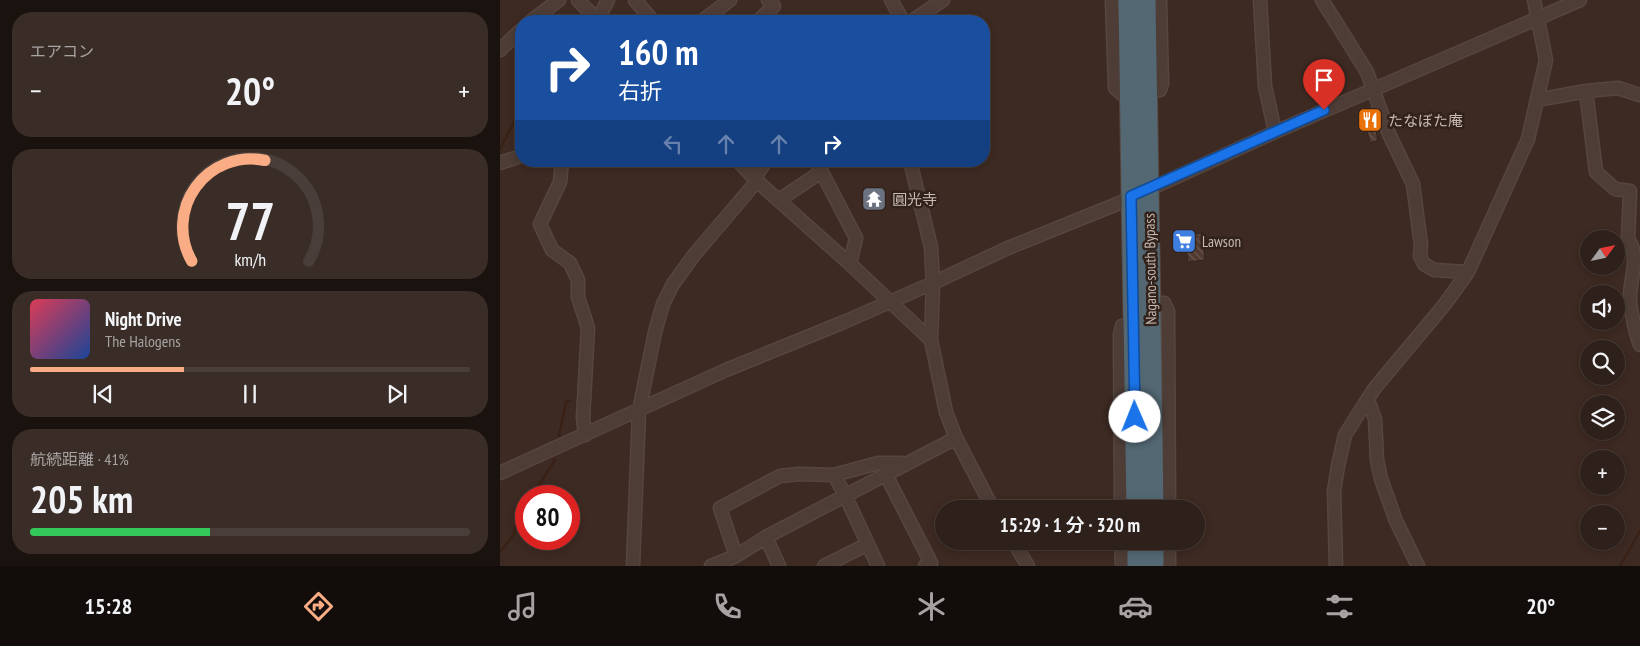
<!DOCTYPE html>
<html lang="ja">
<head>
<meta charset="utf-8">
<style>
  :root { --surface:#2e201a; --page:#3a2d27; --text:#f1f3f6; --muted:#a7a3a2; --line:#493e39; --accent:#faac85 }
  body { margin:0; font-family:"PT Sans Narrow","Noto Sans JP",sans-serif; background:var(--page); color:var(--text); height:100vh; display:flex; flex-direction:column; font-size:19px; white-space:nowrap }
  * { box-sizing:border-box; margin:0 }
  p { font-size:16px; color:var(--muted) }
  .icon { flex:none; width:28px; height:28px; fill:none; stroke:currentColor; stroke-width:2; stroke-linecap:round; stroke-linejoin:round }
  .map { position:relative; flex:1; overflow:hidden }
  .panel { display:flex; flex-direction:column; gap:12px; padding:12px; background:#19120e; width:500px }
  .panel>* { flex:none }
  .top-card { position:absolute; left:15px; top:15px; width:475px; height:152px; border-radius:20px; box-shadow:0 2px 8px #0003,0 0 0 1px var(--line); background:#1a4fa0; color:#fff; overflow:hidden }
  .needle { width:32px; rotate:57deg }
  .controls { position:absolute; left:1080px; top:230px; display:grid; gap:10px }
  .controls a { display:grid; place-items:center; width:45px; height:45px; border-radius:50%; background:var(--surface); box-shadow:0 2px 8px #0003,0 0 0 1px var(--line); font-size:25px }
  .speed { position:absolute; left:15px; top:485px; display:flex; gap:10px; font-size:25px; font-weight:700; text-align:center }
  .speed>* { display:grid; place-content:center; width:65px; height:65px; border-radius:50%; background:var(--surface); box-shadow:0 2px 8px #0003,0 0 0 1px var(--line); line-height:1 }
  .speed .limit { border:8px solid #d22; background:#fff; color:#111 }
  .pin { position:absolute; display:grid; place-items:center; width:42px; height:42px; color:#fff; margin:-51px -21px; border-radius:50% 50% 50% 0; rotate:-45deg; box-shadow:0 0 5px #0007 }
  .pin .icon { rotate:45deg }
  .me { position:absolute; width:55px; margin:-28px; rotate:359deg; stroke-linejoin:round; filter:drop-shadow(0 0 4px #0008) }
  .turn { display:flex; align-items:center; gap:18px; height:105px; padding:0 20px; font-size:22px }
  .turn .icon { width:65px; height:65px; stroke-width:2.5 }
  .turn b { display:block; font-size:35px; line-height:42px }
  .lanes { display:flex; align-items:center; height:48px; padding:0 20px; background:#0003; justify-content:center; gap:25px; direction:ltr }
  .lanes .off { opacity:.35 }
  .big { font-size:38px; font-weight:600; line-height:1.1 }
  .panel .card { flex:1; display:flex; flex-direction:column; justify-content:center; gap:8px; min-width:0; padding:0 18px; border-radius:20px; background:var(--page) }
  .panel .dial { align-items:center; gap:0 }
  .dial svg { height:130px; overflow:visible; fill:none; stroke:var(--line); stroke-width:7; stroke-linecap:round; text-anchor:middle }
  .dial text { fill:var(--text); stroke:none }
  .song { display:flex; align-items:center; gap:15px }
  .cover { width:60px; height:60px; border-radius:8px; background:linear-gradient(135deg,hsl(350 70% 55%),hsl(220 70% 35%)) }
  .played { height:5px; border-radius:2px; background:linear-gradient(90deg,var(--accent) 35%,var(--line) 35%) }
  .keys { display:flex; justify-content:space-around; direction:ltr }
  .heat { display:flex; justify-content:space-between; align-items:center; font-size:28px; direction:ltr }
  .charge { height:8px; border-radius:4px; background:linear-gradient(90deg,#34c759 41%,var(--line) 0) }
  .trip { position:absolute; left:435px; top:500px; width:270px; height:50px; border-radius:25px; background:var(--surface); box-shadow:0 2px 8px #0003,0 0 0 1px var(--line); font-weight:600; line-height:50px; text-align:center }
  .tab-bar { display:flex; height:80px; justify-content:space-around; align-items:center; background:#120d0a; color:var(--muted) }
  .tab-bar .icon { width:35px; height:35px }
  .tab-bar .active { color:var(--accent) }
  .tab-bar b { font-size:22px; color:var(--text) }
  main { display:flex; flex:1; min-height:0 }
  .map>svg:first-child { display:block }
</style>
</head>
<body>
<main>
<section class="panel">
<div class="card"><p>エアコン</p>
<div class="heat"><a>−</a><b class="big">20°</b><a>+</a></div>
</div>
<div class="card dial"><svg viewBox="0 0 100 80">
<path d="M14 69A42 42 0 1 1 86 69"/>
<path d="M14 69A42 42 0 0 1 59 7" stroke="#faac85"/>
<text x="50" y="56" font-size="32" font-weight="700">77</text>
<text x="50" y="72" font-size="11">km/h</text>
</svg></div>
<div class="card">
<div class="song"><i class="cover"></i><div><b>Night Drive</b><p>The Halogens</p></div></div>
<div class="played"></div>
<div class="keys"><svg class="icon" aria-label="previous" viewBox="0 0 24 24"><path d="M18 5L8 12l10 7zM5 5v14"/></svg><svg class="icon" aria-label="pause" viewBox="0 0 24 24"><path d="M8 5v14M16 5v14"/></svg><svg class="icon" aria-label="next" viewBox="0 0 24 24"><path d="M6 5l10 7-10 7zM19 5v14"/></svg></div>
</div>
<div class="card"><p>航続距離 · 41%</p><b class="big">205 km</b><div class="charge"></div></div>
</section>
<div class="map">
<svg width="1140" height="566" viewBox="0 0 1140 566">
  <defs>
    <pattern id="building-back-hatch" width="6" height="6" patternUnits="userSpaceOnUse" patternTransform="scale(1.25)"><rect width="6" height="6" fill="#513b31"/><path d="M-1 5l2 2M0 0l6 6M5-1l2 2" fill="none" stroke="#69554c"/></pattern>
  </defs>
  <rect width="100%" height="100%" fill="#3d2a22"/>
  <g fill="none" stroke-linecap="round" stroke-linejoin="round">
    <path stroke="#3b2115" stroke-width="2.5" d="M0 149 21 109
      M59 436 66 402 70 401
      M32 496 55 460
      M0 552 14 534 16 521 26 505
      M1120 566 1140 531"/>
  </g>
  <path fill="url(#building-back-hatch)" stroke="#34241d" d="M873 114 879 130 876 131 878 140 870 143 864 117Z
    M702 233 705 260 688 262 685 235Z"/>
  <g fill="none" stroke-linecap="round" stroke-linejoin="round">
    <defs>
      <path id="minor" d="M78 0 98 21
        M135 0 153 21
        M391 0 403 21
        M612 0 615 88 622 94H629
        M760 0 765 86 775 132
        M822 0 867 72 889 134 913 184 921 245 920 256 924 264 934 270 968 272
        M31 21 59 0
        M97 21 108 0
        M202 21 230 0
        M258 21 274 6 268 0
        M412 21 443 0
        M0 50 21 30
        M1086 91 1096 172 1115 189 1130 191 1128 239C1140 255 1131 275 1130 295 1129 306 1136 334 1140 345
        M647 93 660 90 662 84 660 0
        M1037 100 1086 91 1118 88 1140 95
        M62 161 60 182 40 224 52 250 70 263 78 280V297L88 328 83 418 85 435
        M238 161 257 181 350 264 431 340
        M316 161 356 238 350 264
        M410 161 431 247 433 283 431 340 446 412 456 438 493 509
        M0 163 21 156
        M279 200 321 172
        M651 303H664L668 311 669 509
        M868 400 875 419 877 460 881 479 896 521 918 566
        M0 473 226 370 344 322 433 283 508 248 617 204 775 132 1080 0
        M385 473 431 563 425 566
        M334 475 345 495 378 566
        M621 509 620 335 622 326 633 325
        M266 537 279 566
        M513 541 528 566
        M621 541 622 566
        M669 541V566
        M236 556 220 508 280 476 299 474 334 475 378 463H402
        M133 566 139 411 155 332 163 304 173 284 194 255 257 181V174L266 161
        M211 566 236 556 266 537 456 438
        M324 566 368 544
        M836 566 834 491 838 466 845 435 874 389 945 304 968 272 1028 139 1046 60 1034 0"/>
      <path id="highway" d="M628 0 636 509
        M646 0 654 509
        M637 541V566
        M654 541V566"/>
    </defs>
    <use href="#minor" stroke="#56463f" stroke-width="15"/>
    <use href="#highway" stroke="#584841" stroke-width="21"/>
    <use href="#minor" stroke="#4d3d36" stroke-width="12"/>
    <use href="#highway" stroke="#536873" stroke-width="19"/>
  </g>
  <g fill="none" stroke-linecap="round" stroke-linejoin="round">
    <defs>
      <path id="route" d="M635 417 631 196 824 110"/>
    </defs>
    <use href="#route" stroke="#114b97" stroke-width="12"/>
    <use href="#route" stroke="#1a73e8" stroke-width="9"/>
  </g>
  <defs>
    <symbol id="restaurant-square" viewBox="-11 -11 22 22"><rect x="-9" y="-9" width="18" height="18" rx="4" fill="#e8710a" stroke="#31221b"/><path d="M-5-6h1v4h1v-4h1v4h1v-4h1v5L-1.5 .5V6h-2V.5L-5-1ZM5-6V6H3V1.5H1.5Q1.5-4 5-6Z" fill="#fff"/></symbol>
    <symbol id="temple-square" viewBox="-11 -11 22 22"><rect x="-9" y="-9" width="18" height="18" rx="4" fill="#6b7280" stroke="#31221b"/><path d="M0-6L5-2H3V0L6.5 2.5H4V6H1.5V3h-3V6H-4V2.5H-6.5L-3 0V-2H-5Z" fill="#fff"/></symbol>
    <symbol id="supermarket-square" viewBox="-11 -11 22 22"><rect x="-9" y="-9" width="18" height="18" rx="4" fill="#3f7fe0" stroke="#31221b"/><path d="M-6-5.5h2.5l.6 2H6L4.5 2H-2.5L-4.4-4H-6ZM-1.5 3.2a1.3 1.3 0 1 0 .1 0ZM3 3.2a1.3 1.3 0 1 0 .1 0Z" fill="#fff"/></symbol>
  </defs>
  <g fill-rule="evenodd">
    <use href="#restaurant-square" x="856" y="106" width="28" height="28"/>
    <use href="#temple-square" x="360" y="185" width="28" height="28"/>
    <use href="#supermarket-square" x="670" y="227" width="28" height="28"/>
  </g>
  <g text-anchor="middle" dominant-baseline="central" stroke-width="5" stroke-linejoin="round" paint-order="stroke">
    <g font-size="15" fill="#c8b9b2" stroke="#31221b" text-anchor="start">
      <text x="888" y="120">たなぼた庵</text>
      <text x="392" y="199">圓光寺</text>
      <text x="702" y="241">Lawson</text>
    </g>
    <g font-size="15" fill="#c8b9b2" stroke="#31221b">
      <text transform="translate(650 269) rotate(-91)">Nagano-south Bypass</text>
    </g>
  </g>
</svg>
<div class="controls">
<a><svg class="needle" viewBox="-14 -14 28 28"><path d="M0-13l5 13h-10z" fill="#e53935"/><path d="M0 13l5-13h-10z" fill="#a7a3a2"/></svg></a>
<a><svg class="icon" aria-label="sound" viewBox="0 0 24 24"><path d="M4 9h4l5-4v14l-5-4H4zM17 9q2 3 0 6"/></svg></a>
<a><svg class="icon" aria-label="search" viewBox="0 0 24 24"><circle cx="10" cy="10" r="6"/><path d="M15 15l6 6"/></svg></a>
<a><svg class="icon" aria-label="layers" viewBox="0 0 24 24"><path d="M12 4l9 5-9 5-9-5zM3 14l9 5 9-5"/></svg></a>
<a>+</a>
<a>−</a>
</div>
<div class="speed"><div class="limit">80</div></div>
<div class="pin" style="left:824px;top:110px;background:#d93025"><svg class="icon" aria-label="arrive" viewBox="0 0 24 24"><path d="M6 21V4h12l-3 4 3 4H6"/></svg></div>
<svg class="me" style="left:635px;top:417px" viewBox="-20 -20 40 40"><circle r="19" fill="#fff"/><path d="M0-13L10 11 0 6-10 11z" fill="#1a73e8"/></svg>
<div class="trip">15:29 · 1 分 · 320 m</div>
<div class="top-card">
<div class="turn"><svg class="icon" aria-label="right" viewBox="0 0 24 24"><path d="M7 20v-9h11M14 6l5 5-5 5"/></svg><div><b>160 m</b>右折</div></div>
<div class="lanes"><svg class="icon off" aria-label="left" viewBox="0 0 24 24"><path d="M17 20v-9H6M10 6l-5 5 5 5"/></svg><svg class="icon off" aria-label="ahead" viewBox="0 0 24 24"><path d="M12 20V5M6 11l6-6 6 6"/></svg><svg class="icon off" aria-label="ahead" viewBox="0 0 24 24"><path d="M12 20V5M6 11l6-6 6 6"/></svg><svg class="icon" aria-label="right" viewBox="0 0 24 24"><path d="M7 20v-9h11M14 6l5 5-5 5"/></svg></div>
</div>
</div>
</main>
<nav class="tab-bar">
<b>15:28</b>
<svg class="icon active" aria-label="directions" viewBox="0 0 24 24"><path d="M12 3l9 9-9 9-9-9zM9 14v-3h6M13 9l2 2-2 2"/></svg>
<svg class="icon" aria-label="music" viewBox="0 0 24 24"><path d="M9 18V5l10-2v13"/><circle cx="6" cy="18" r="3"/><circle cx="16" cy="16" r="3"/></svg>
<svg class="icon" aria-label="phone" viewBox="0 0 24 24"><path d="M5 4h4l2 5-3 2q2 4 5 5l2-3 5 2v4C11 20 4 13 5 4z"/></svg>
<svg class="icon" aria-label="climate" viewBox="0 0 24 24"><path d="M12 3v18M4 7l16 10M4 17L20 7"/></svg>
<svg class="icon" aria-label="car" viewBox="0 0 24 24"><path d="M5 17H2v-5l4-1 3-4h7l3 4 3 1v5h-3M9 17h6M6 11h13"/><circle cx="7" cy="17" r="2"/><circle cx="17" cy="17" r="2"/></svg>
<svg class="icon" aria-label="filters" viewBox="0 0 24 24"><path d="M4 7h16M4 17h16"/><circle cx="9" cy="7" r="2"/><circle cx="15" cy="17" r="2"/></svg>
<b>20°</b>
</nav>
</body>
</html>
